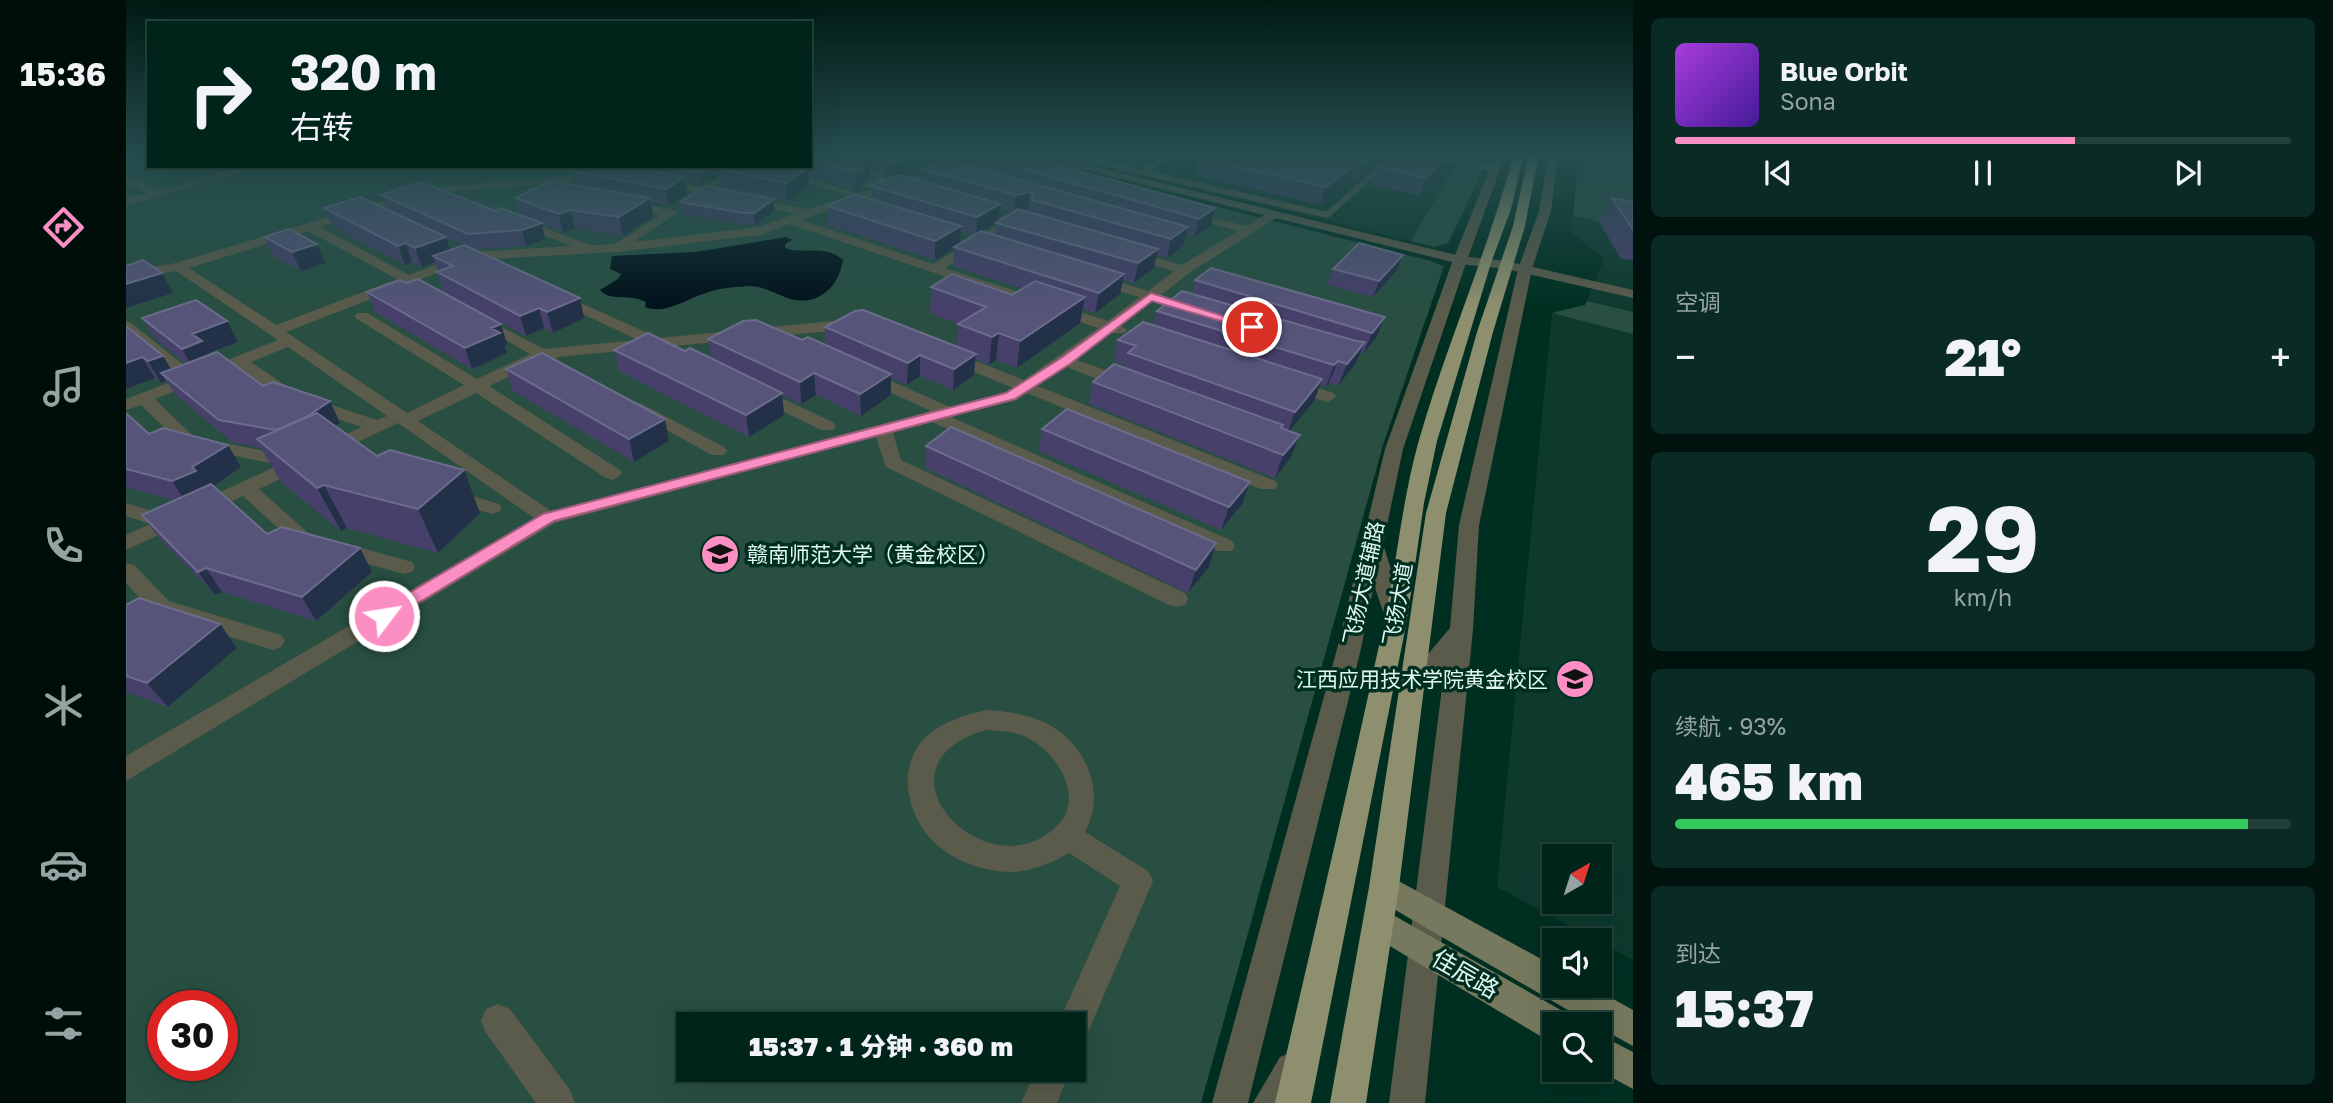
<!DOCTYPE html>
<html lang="zh">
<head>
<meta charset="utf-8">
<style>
  :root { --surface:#00231a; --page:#0a2b23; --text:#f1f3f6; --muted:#95a4a2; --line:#224039; --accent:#fb8fc4 }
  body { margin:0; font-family:"Golos Text","Noto Sans SC",sans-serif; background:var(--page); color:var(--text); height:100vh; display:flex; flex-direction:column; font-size:26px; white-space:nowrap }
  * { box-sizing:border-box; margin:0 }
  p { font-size:23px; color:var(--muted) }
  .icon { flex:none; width:38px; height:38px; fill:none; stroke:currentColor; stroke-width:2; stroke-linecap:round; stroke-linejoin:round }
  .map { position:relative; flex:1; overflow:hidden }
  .side { display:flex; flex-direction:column; gap:18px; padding:18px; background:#00130e; width:700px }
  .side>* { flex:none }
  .banner { position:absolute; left:21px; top:21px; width:665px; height:147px; border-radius:0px; box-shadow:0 7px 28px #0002,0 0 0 2px var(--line); background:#00231a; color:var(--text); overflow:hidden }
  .needle { width:46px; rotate:39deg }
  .tools { position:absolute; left:1416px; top:844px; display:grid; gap:14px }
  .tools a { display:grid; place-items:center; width:70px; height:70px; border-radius:0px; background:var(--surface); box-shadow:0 7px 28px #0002,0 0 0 2px var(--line); font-size:35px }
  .speed { position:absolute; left:21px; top:990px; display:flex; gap:14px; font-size:35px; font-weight:700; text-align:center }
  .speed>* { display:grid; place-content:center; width:91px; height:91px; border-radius:50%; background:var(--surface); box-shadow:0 7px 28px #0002,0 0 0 2px var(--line); line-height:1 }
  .speed .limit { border:10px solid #d22; background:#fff; color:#111 }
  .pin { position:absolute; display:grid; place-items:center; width:60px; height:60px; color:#fff; margin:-30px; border:4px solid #fff; border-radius:50%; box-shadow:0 2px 7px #0007 }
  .me { position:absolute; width:77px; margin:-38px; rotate:59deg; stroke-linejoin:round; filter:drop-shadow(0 0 5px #0008) }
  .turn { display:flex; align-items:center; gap:24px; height:147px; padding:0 28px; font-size:32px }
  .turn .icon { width:91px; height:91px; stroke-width:2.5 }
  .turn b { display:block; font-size:49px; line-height:60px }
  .big { font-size:52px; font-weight:800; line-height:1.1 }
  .side .tile { flex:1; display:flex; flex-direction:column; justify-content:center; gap:10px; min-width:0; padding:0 24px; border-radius:10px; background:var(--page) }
  .side .dial { align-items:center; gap:0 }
  .dial b { font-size:91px; line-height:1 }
  .song { display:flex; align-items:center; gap:21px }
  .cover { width:84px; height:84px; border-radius:10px; background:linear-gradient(135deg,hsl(280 70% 55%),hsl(260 70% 35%)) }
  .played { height:7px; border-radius:4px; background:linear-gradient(90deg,var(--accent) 65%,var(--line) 65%) }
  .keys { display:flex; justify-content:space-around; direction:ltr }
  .heat { display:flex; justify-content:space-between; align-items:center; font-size:38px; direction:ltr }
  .charge { height:10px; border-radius:5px; background:linear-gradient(90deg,#34c759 93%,var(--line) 0) }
  .trip { position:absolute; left:550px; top:1012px; width:410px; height:70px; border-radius:0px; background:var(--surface); box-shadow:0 7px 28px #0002,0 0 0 2px var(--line); font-weight:800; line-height:70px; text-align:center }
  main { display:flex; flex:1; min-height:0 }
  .tab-bar { display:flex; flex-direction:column; width:126px; justify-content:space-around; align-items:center; background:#000e0a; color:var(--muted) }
  .tab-bar .icon { width:49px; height:49px }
  .tab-bar .active { color:var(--accent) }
  .tab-bar b { font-size:32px; color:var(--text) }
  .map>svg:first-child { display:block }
</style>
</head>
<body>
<main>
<nav class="tab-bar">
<b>15:36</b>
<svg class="icon active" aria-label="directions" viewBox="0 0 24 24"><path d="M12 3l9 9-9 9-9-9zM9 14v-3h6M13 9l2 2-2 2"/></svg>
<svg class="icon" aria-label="music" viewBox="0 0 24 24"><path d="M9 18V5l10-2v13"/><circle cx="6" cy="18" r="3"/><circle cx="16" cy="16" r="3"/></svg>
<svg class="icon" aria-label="phone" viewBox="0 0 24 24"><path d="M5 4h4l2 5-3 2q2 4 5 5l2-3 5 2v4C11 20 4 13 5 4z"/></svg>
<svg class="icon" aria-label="climate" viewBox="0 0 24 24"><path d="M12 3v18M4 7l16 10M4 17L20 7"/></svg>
<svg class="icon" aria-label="car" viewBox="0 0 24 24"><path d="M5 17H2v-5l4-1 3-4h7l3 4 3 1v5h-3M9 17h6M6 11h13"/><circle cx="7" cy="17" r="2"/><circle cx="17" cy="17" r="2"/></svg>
<svg class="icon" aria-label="filters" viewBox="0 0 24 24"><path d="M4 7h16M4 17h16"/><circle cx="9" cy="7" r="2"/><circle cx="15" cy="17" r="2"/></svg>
</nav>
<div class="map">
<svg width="1507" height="1103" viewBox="0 0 1507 1103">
  <rect width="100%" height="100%" fill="#002f22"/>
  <path fill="#0e3a2e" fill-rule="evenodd" d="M922 153H1336L1285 241Z
    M1453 153H1507V960L1371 887 1426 313 1459 305 1478 259 1445 232ZM1428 856H1474V901H1428Z"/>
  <path fill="#284f42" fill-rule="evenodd" d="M0 153H23V166H553L588 182 652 166 726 190 744 182 684 163 711 157 781 177 799 169 746 153H878L1301 260 1318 266 1257 445 1075 1103H0ZM453 183 555 198 542 206H534L444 187ZM37 1006H96V1066H37ZM562 1024H947V1069H562Z
    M1336 153H1355L1363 158 1322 243 1309 247 1285 241Z
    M1453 153H1507V229L1447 216Z
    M1461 301 1507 312V334L1426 313 1459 305Z"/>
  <path fill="#01121b" d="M660 237 666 240 659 244V248C679 255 699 244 717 260 714 277 706 291 690 298 663 308 648 286 623 286 609 287 593 288 580 293 559 299 541 315 519 307L520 302C504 293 483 302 474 290L492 279 495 274 484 269 486 256 570 252Z"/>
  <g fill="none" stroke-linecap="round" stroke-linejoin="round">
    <path stroke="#5a5b4b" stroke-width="6" d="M933 153 1201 215 1258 165 1277 153
      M1289 153 1369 169
      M992 169 1020 153
      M1015 173 1047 153"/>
    <path fill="#5a5b4b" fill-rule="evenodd" d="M893 153H912L1334 256 1380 261 1507 290V298L1380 269 1334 264 1150 218 1063 273 1035 295 1041 299 1039 302 1026 301 995 326 1001 330 998 333H986L951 360 1009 381 1011 385 1009 389H997L941 367 912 386 1149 481 1152 485 1149 489H1135L901 393 891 400 825 417 1106 541 1109 546 1106 551H1092L806 422 767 433 775 460 1059 593 1062 599 1059 605 1051 607 1043 605 760 467 750 437 429 523 0 781V756L408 518 272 423 133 489 182 533 286 562 289 567 286 572 278 574 168 543 117 496 0 550V535L24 524 0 516V503L42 516 153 465 56 445 15 405 0 410V399L55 378 0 334V321L5 323 68 373 152 340 50 271 0 279V271L50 263 298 188 428 177 507 166H539L534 169 428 183 299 194 194 227 283 275 344 252 446 246 387 224V218L391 217 464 245 489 244 534 215 495 208 493 205 499 201 545 209 551 213 507 242 632 227 669 214 615 201V197L681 209 821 167 825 168V172C775 190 724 201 675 220L807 264 890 214H898V220L819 268 982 321 1013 297 963 282V276H973L1022 291 1048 271 997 257V251L1002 250 1056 265 1112 231 1056 216V210L1121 226 1138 215ZM663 224 972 328 898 380 829 353H817L815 356 817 359 887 388 879 392 824 407 745 372H733L731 375 733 378 805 411 425 511 292 421 350 393 480 478 487 480 496 474 494 470 363 386 416 361 430 362 431 357 727 329 735 324 727 319 533 338 432 293 425 297 427 300 512 340 418 349 355 316 350 317 348 320 350 323 404 354 351 379 241 313H231L229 316 231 319 338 385 281 413 160 332 281 285 295 287 297 284 293 280 346 260 490 252 634 235ZM182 231 271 279 150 325 63 268ZM162 347 261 416 251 420 172 394 125 362ZM111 367 160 402 236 427 170 457 68 437 29 399Z
      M712 161H720L769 177 745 187H737V183L752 177 712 165Z
      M118 166H136L0 206V198L20 193 0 183V176L32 190Z
      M583 166H614L617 169 578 194 526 182 532 179 576 187 601 171Z
      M622 166H640L727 192 721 195Z
      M1164 380 1208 393 1210 397 1202 402 1158 389 1156 385 1158 381Z
      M634 388 707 422 710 426 707 430H695L628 397 626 393Z
      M514 403 598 447 601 451 598 455H586L508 412 505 408 508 404Z
      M324 489 373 504 376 508 373 512 366 514 317 499 314 495 317 491Z
      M0 563 8 565 43 601 155 635 159 641 155 647 147 650 27 613 0 583Z
      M860 710C880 711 900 714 918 722 960 742 981 792 959 832L1022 871 1027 881 959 1039 947 1044V1024H932L994 886 943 853C924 864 904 872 882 872 859 871 834 863 816 849 782 823 767 768 801 736 817 721 840 715 860 710ZM860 730C874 731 890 731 902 738 931 753 960 798 931 826 860 895 738 765 860 730Z
      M372 1004 384 1009 444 1090 449 1103H410L360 1033 355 1021 360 1009Z
      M910 1069H945L931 1103H895Z"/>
    <path fill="#5a5b4b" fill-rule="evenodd" d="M1370 153H1380L1341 260 1277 449 1257 544 1281 620 1278 626 1270 628 1262 626 1248 585 1234 653 1122 1103H1086L1210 653 1259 449 1327 260Z
      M1411 153H1422L1431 164 1425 211 1406 269 1353 525 1347 630 1299 1103H1263L1319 665C1307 679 1297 700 1277 694L1274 687 1324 628 1333 525 1392 269 1413 211 1421 164Z
      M1166 1052 1178 1057 1183 1069 1165 1103H1127L1154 1057Z"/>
    <path fill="#77795f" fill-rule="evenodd" d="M1258 873 1428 966V985H1462L1507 1010V1046L1474 1028V1024H1466L1247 897 1243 887 1247 877Z
      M1253 907 1440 1013 1444 1024H1428V1042L1416 1037 1242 933 1238 922 1242 911Z
      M1474 1035 1507 1052V1089L1470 1069H1474Z"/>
    <path fill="#8e8f6e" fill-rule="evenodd" d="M1388 153H1398L1385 209 1365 263 1311 441 1298 503 1281 620 1185 1103H1149C1186 943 1224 783 1258 622 1271 562 1276 500 1293 440 1321 343 1362 251 1388 153Z
      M1403 153H1413L1399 226 1367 332 1320 513 1273 887 1240 1103H1204L1243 887 1300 513 1351 332 1387 226Z"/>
  </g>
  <path fill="#46406b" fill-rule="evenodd" d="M684 153H945L958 156 955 172 1089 208 1085 226 1068 237 1060 235 1058 245 1041 258 1030 255 1028 268 1008 283 997 280 994 294 969 313 957 309 954 323 891 368 870 360 863 365 849 359 848 375 827 390 794 376 781 385 765 378V395L735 416 690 395 675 404 656 395 658 415 623 437 493 371 488 350 559 351 585 358 582 339 676 340 700 345 699 327 830 347 832 324 804 313 805 287 886 295 897 289 827 266 828 248 809 260 701 225V206L746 200 745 186 752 183V181L759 179V171L744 166V177L736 181V189L729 191 682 176 683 186 661 202 648 199V211L629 225H619L556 214 554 202 639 197 595 188 593 173 575 184 559 182 561 194 542 206 525 203 527 216 497 236 449 228 437 232 416 224 419 239 400 246 347 249 454 298 458 318 427 333 418 328 400 336 317 292 311 272H312L309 262 296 267 286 262 279 265 206 226 198 208 260 209 255 195 370 211 394 216 389 198 449 185 446 171H529L528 166H594V168L597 166H684ZM807 156 826 160 839 156 838 164H807ZM794 172V181L780 177ZM874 209 886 213 873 221ZM870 223 869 235 856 231ZM834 231 849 235 834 243ZM320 237 337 245 324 250Z
    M959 153H990L981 158Z
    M1080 153H1258L1256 160 1231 182 1225 180 1194 205 1068 175 1072 158Z
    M1251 167 1315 172 1293 195 1244 185Z
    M1486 198 1507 202V260L1495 259 1473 222Z
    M138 237 199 263 175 271 147 256Z
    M1207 269 1271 270 1247 297 1201 285Z
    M1069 280 1259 317 1250 338 1237 354 1234 353 1230 363 1212 386 1203 383 1200 387 1194 385 1188 401 1163 431 1174 435 1165 457 1149 478 963 404 967 382 998 368 999 365 988 361 992 340 1027 325 1031 311 1066 294Z
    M241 292 381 344 378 346 381 353 346 369 249 312Z
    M16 318 101 321 112 342 83 353 84 355 137 386 214 423 209 426 251 456 338 470 354 513 312 553 221 528 215 531 155 482 135 448 106 442 49 394 40 381 35 383 29 378 0 389V326L45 369 60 363 29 339Z
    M380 369 543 441 508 462 387 391Z
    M0 413 23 434 102 445 115 467 87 486 141 534 234 548 246 572 190 621 96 592 89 595 33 538 16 515 48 500 0 487Z
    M916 429 1116 504 1095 530 913 451Z
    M800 446 1090 543 1083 567 1062 593 799 468Z
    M0 605 94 624 111 648 42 707 0 692Z"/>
  <path fill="#233148" d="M795 153H808L807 167 795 169 794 172 759 184V166Z
    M826 153H839V156L826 160Z
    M982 153H990L981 158Z
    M1250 153H1258L1256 160 1231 182 1236 165Z
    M1321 155 1315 172 1293 195 1300 178Z
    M958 156 955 173 950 176 953 159Z
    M744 159V177L736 181V189L729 191V172L735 163Z
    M1231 163 1225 180 1194 205 1200 187Z
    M584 166H594V169H593V173L575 184 574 173Z
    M682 168 683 186 661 202 660 183Z
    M559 177 561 194 542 206 540 189Z
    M904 192 902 210 888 213 890 195Z
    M524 198 527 216 497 236 493 217Z
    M648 199V211L629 225 628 213Z
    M874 204 872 222 850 235 851 217Z
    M1089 208 1085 226 1068 237 1073 219Z
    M444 210 449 228 437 232 433 214Z
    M416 223 419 239 400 246 396 230Z
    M835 226 834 245 828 247V248L809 260V241Z
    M1062 227 1058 245 1041 258 1045 239Z
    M320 237 326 256H307L309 262 296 267 289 248Z
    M280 243 286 262 279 265 272 246Z
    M191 244 199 263 175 271 166 252Z
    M1032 249 1028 268 1008 283 1012 263Z
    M1277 255 1271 270 1247 297 1253 281Z
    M36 273 47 293 0 308V284Z
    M998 274 994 294 969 313 973 293Z
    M959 297 954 323 891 368 894 341Z
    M454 298 458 318 427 333 421 312Z
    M413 308 418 328 400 336 394 316Z
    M1259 317 1250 338 1237 354 1246 333Z
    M101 321 112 342 83 353 88 362 68 370 56 349 66 334Z
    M375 324 381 344 378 346 381 353 346 369 339 348 365 328Z
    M873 333 870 360 863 365 866 337Z
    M1239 342 1230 363 1212 386 1221 364Z
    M850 354 848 375 827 390 828 369Z
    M794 355V376L781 385 782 363Z
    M37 356 50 377 35 373 40 381 35 383 22 361Z
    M16 357 29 378 0 389V363Z
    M1212 361 1203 383 1200 387 1208 365Z
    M688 373 690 395 675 404 674 382Z
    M765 374V395L735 416 734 394Z
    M1196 379 1188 401 1161 434 1169 412Z
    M656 393 658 415 623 437 620 415Z
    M204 401 214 423 193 438 180 417Z
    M539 419 543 441 508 462 503 439Z
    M1174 435 1165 457 1149 478 1157 455Z
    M102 445 115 467 61 504 46 481Z
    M338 470 354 513 312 553 292 509Z
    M1124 482 1116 504 1095 530 1103 507Z
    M198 485 221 528 215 531 191 488Z
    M1090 543 1083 567 1062 593 1070 570Z
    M234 548 246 572 190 621 176 597Z
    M80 568 96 592 89 595 72 572Z
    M94 624 111 648 42 707 21 683Z"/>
  <path fill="#565479" stroke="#6c6d8c" stroke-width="2" d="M684 153H725L744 159 735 163 736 171 729 172 684 159Z
    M759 153H795L759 166 770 161 772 158Z
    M840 153H887L1089 208 1073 219Z
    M930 153H944L958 156 953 159Z
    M1080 153H1250L1236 165 1231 163 1200 187 1072 158Z
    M1269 153H1312L1321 155 1300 178 1251 167Z
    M820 159 1062 227 1045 239 906 200 907 196 904 192 890 195 795 169Z
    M456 166H483L507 171 513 168 559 177 540 189 446 171Z
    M532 166H584L574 173Z
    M597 166H676L682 168 660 183 593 169Z
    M775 175 874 204 851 217 745 186 755 182 752 181Z
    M425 181 524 198 493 217 444 210 433 214 389 198Z
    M295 182 370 211 374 208 416 223 396 230 342 234 255 195Z
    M579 186 648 199 628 213H617L554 202Z
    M728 194 835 226 809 241 701 206Z
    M234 197 320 237 289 248 280 243 272 246 198 208Z
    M1486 198 1507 202V230Z
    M892 209 1032 249 1012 263 870 223Z
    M163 229 191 244 166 252 138 237Z
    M855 231 998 274 973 293 828 247Z
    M1233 243 1277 255 1253 281 1207 269Z
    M338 245 454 298 421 312 413 308 394 316 311 272 327 266 307 256Z
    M17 260 36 273 0 284V266Z
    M1085 268 1259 317 1246 333 1069 280Z
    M826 274 886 295 909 281 959 297 894 341 873 333 866 337 832 324 860 307 805 287Z
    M292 279 375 324 365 328 374 333 339 348 241 292 274 280 280 283Z
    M1056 291 1230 341 1239 342 1221 364 1212 361 1208 365 1031 311Z
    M70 300 101 321 66 334 76 341 56 349 16 318Z
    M737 310 850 354 828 369 794 355 782 363 699 327 729 311Z
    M630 320 676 340 682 337 765 374 734 394 688 373 674 382 582 339 617 321Z
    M1017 322 1196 379 1169 412 1002 353 1010 346 992 340Z
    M0 326 37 356 22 361 16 357 0 363Z
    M522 333 559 351 564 348 656 393 620 415 488 350Z
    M91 352 137 386 147 382 204 401 180 417 150 430 93 420 35 373Z
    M416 353 539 419 503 439 380 369Z
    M988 364 1157 425 1155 428 1174 435 1157 455 967 382Z
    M941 409 1124 482 1103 507 916 429Z
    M0 413 23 434 37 428 102 445 66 467 70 471 46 481 0 469Z
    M191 413 251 456 264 450 338 470 292 509 198 485 191 488 131 439Z
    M825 427 1090 543 1070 570 800 446Z
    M85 484 141 534 156 527 234 548 176 597 80 568 72 572 16 515Z
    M13 598 94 624 21 683 0 676V605Z"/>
  <linearGradient id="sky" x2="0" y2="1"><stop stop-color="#001a13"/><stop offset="0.5" stop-color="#264d4f"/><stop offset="1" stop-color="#264d4f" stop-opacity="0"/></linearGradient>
  <rect width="1507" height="308" fill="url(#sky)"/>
  <path fill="#fb8fc4" stroke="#a35d7f" stroke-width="2" d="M1025 293 1132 327 1126 330 1026 301 944 364 889 399 428 521 264 620H252L250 616 252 611 417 514 880 393 935 358Z"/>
  <defs>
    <symbol id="university-disc" viewBox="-11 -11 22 22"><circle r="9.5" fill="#fb8fc4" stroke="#002f22"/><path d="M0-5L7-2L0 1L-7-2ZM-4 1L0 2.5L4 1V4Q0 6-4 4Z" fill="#111"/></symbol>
  </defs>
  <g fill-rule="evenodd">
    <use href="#university-disc" x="572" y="532" width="44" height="44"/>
    <use href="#university-disc" x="1427" y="657" width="44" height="44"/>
  </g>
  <g text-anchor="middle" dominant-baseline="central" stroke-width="7" stroke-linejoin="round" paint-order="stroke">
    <g font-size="21" fill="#e0f8ef" stroke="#002f22" text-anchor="start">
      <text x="621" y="554">赣南师范大学（黄金校区）</text>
      <text x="1422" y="679" text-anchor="end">江西应用技术学院黄金校区</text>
    </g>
    <g font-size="21" fill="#e0f8ef" stroke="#002f22">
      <text transform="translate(1237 583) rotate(-78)">飞扬大道辅路</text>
      <text transform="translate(1271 604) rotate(-80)">飞扬大道</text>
    </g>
    <g font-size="24" fill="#e0f8ef" stroke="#002f22">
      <text transform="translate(1340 973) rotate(30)">佳辰路</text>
    </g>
  </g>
</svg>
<div class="tools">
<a><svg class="needle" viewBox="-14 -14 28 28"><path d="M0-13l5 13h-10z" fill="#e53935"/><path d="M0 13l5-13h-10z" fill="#95a4a2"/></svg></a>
<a><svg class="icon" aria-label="sound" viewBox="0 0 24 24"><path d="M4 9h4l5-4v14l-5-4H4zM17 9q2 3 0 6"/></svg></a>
<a><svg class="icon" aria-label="search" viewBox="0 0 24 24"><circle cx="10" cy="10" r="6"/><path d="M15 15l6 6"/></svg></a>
</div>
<div class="speed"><div class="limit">30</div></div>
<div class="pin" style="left:1126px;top:327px;background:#d93025"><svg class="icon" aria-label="arrive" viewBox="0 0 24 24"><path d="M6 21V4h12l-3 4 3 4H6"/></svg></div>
<svg class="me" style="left:258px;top:616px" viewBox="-20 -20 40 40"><circle r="17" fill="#fb8fc4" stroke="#fff" stroke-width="3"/><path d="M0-11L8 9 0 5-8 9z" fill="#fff"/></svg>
<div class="trip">15:37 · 1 分钟 · 360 m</div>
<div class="banner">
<div class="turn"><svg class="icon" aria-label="right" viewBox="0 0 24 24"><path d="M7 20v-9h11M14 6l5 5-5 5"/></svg><div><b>320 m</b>右转</div></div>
</div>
</div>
<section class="side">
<div class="tile">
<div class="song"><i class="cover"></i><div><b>Blue Orbit</b><p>Sona</p></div></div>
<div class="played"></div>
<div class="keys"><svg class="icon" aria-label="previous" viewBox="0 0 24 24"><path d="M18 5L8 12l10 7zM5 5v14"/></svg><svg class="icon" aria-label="pause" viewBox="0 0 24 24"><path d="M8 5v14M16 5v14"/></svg><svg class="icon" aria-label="next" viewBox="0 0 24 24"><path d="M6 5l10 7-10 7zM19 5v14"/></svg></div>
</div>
<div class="tile"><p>空调</p>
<div class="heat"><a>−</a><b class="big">21°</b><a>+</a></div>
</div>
<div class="tile dial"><b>29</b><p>km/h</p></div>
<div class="tile"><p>续航 · 93%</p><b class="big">465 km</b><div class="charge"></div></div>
<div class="tile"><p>到达</p><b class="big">15:37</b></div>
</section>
</main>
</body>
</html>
